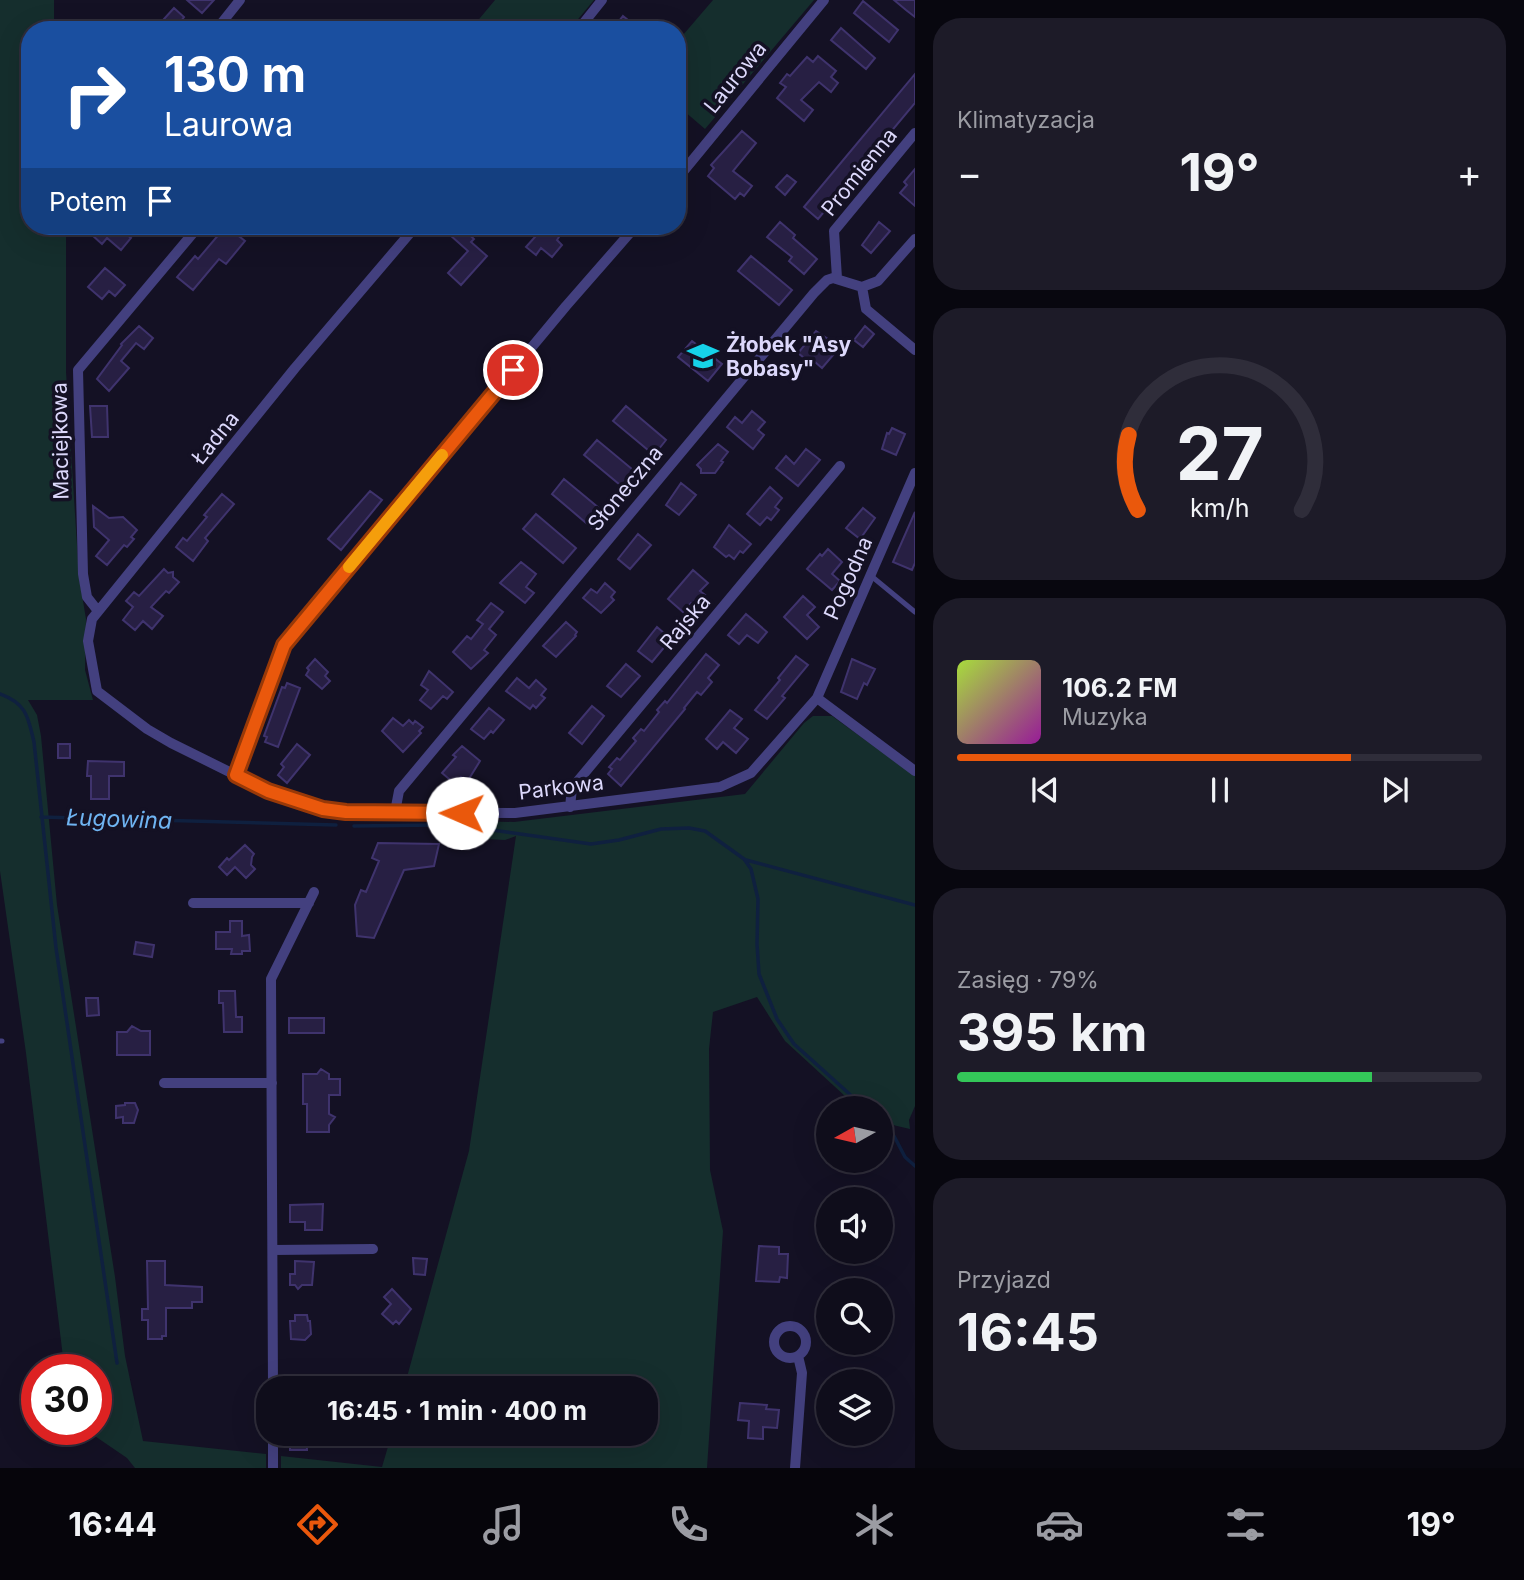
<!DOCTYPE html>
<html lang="pl">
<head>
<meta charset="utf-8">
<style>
  :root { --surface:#0f0d1b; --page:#1d1b28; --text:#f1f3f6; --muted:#9b9ca3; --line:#2f2d3a; --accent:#ea580c }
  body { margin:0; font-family:Inter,sans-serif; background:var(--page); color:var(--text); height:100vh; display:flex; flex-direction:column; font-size:26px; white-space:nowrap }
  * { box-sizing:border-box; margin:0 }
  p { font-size:23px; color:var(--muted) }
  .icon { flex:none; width:38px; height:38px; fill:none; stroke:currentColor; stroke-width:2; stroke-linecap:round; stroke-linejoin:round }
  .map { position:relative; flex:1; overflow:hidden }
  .drawer { display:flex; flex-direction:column; gap:18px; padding:18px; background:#08070f; width:609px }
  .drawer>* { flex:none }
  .hud { position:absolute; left:21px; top:21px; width:665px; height:214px; border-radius:28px; box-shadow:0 7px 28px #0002,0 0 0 2px var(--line); background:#1a4fa0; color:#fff; overflow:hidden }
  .needle { width:46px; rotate:262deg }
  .tools { position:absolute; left:816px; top:1096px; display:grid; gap:14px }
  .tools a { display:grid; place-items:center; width:77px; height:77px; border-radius:50%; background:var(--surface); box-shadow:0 7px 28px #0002,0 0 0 2px var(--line); font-size:35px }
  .speed { position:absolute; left:21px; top:1354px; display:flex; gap:14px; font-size:35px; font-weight:700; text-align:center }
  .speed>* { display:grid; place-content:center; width:91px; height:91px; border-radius:50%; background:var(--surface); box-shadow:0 7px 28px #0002,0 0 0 2px var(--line); line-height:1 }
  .speed .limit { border:10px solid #d22; background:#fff; color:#111 }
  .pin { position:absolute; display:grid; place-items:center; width:60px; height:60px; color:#fff; margin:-30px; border:4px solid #fff; border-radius:50%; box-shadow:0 2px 7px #0007 }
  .me { position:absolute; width:77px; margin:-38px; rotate:271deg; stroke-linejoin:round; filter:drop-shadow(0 0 5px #0008) }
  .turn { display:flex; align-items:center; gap:24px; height:147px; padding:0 28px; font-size:32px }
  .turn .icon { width:91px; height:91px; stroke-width:2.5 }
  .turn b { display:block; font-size:49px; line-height:60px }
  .then { display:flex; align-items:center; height:66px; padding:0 28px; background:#0003; gap:14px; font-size:26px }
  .big { font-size:52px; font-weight:700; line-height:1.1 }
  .drawer .card { flex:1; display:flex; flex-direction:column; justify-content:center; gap:10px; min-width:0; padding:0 24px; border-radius:28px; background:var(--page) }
  .drawer .dial { align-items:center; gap:0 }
  .dial svg { height:182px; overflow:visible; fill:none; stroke:var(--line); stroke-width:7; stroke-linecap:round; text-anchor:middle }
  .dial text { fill:var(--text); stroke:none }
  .song { display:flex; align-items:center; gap:21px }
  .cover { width:84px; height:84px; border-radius:10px; background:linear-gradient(135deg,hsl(80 70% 55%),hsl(300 70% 35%)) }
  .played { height:7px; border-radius:4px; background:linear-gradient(90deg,var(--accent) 75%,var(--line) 75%) }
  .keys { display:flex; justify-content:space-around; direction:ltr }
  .heat { display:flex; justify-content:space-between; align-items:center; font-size:38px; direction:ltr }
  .charge { height:10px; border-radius:5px; background:linear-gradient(90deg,#34c759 79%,var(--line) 0) }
  .trip { position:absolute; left:256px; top:1376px; width:402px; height:70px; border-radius:28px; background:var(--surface); box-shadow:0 7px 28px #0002,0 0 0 2px var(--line); font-weight:700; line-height:70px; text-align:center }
  .dock { display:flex; height:112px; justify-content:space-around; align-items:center; background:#06050b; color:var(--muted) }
  .dock .icon { width:49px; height:49px }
  .dock .selected { color:var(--accent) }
  .dock b { font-size:32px; color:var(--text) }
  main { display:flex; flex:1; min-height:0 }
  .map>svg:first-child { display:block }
</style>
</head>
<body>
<main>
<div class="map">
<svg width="915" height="1468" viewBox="0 0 915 1468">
  <rect width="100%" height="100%" fill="#141124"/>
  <path fill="#152e2d" d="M0 0H54V30H30V226H66V372L79 577 86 619 85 670 93 700H28L37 715 41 736 57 905 115 1277 125 1356 143 1441 266 1454V1468H135L127 1458 86 1430H96V1370H62L63 1357 26 1053 0 871Z
    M495 0H594L569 30H470Z
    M713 0H814L705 129 677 105V42Z
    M813 716H832L915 776V1106L909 1120 910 1129 880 1122V1108H858L785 1041 757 997 713 1012 709 1049 710 1170 723 1231 707 1468H281V1456L382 1467 392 1433H646V1388H404L469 1151 516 836 505 840 466 838 467 821 514 822 745 794 804 723Z"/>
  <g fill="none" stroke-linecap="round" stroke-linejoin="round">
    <path stroke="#0f203f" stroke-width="3.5" d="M0 694C27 704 28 717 34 742L56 948 117 1363
      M41 817 336 825
      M456 825 591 844 619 840 661 829 689 828 705 831 744 859 751 869 758 899 757 944 759 974 777 1019 794 1044 865 1108
      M354 826 437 825
      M746 860 915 905
      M880 1123 894 1136 905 1157 915 1166"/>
  </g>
  <path fill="#271f43" stroke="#3f336d" stroke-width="2" d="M187 0H214L202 13Z
    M894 0H915V17L906 10Z
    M863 1 898 30 889 42 854 13Z
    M174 8 184 17 174 30H154Z
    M623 16 633 24 640 30H612Z
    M841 28 875 58 866 69 831 40Z
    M818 56 836 71 831 77 838 83 831 92 819 82 801 100 813 110 804 121 777 98 786 87 780 83 787 74 790 76 807 57 813 62Z
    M915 74V103L818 219 804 207Z
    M742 131 756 143 733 171 752 186 744 196 740 193 735 199 708 176 714 168 711 165Z
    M915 169V206L900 193 907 185 904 182Z
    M787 175 796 182 785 195 776 187Z
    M780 222 795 235 793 238 817 259 804 274 789 261 792 257 767 237Z
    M879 222 890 231 871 253 862 245Z
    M88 226H116L131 238 121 250 107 238 102 244 92 235H88Z
    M226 226 245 241 226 264 219 259 193 290 177 277 195 256 198 259Z
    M460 226 474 239 471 242 487 256 461 285 448 273 468 251 450 235Z
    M543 228 548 233 551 230 559 237 557 240 562 245 552 257 541 248 536 255 526 247Z
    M751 256 792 290 779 305 738 271Z
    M105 268 125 285 115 296 109 291 102 299 88 287Z
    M139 326 153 338 144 349 136 343 121 361 129 368 109 391 97 379 122 345 121 344Z
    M865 326 874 334 863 347 854 340Z
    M816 331 840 347 822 368 815 362 813 365 798 353Z
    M692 341 722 364 708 381 678 357Z
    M90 406H107L108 437H92Z
    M626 406 666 440 654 455 613 421Z
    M752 411 765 422 758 430 764 435 753 449 727 427 735 417 742 423Z
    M892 428 905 434 896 455 882 449 887 433 889 434Z
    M597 440 638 474 625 489 584 455Z
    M718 444 728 452 721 461 723 462 715 473H701V469L697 465Z
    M806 449 820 460 798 486 776 468 786 456 794 464Z
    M564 479 605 513 592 528 552 494Z
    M681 483 696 495 679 515 666 505Z
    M770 487 782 498 775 507 779 510 771 520 767 517 760 525 747 514Z
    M370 491 382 500 341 550 328 539Z
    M222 494 234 504 205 538 208 541 193 561 176 547 183 538 187 541 207 517 204 515Z
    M93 506 109 518 123 517 137 530 131 537 134 539 127 547 124 545 107 565 96 556 109 540 94 527Z
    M863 508 875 518 860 539 846 528Z
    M915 512V563L912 570 893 562Z
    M536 514 576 548 563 563 523 529Z
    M729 525 751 544 743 553 740 551 734 559 729 555 726 557 714 547Z
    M638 534 651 545 630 569 618 559Z
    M828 549 842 562 832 574 840 581 832 590 807 569 820 554 822 556Z
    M521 562 536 574 526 587 534 593 525 603 500 583Z
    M164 569 168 573 173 572V577L179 582 169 593 166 591 151 607 163 616 152 629 143 621 135 630 123 620 133 607 126 601 134 592 139 596Z
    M693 570 708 583 700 591 705 595 696 606 691 603 683 612 668 599Z
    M605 583 615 592 611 597 614 600 601 613 583 598 591 589 597 593Z
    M803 596 815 607 807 615 819 627 807 639 784 617Z
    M491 603 503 612 489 629 496 635 484 650 488 653 471 669 453 652 467 636 471 639 483 624 477 620Z
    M746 614 767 632 758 643 747 635 739 644 728 635Z
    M566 622 577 632 575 635 576 636 556 657 543 646Z
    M657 627 671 639 652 662 638 651Z
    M706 654 719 665 708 678 712 682 701 695 697 692 684 708 685 709 621 786 608 774 612 769 609 767 617 758 620 760 636 741 633 738 641 729 644 731 659 712 657 710 665 701 667 703Z
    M796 656 808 665 782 696 785 698 767 719 755 710 780 680 778 678Z
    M315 659 328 672 325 676 330 681 322 689 306 675 309 670 307 668Z
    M852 659 875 669 867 685 864 683 857 699 841 692Z
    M626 664 640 676 621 697 607 686Z
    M429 671 453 692 447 699 443 696 431 709 420 700 428 690 421 685Z
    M517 678 529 688 536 680 546 689 541 695 545 698 536 708 533 705 530 709 506 691Z
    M287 683 300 688 278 747 265 742 267 737 264 736 282 687 285 688Z
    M592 706 604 716 582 744 569 733Z
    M489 708 504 720 493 733 491 731 484 739 471 729Z
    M730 710 742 719 734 728 748 739 736 753 723 742 717 749 706 739Z
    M393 718 403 726 409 720 413 724 415 721 423 727 419 731 421 733 403 752 382 731Z
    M58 744H70V758H58Z
    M297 744 310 755 287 783 278 775 284 767 281 764Z
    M462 746 480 761 467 782 461 777 455 784 442 773 456 757 453 755Z
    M88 761 124 762V776H109V799H91V776H87Z
    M378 843 439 844 434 866 404 870 374 938 357 936 355 905 361 890 366 892 379 861 372 858Z
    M245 845 254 854 252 857 251 865 255 869 246 878 235 867 227 875 219 867 227 858 229 860Z
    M230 921H242V936L249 935 250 951H242V954H231L232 949H216V932H230Z
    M136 942 154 945 152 957 134 954Z
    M219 991H235L236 1017H242V1032H224L223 1003H219Z
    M86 998H98L99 1015 87 1016Z
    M289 1018H324V1033H289Z
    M132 1026 141 1031H150V1055H117V1032H127Z
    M321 1069 329 1074V1079H340V1095H329V1114L335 1117 329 1125V1132H307V1104H303V1074H317Z
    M125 1103H135L138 1110 134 1123H123V1117L116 1118V1106L125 1105Z
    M323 1204 322 1230H305V1222H290V1205Z
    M759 1246 779 1247V1254H788L787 1278 780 1277 779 1282 756 1281Z
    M413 1258 427 1259 425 1275 414 1274Z
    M147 1261H165V1285L202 1287V1302H192V1308H166V1336H162V1339H148V1320H142V1309H148Z
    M295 1261 314 1262 312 1285H302L298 1289 295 1285H290V1274H295Z
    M392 1289 411 1309 399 1324 396 1321 393 1324 382 1314 391 1304 384 1297Z
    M295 1315H307L308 1321H310L311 1334 305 1340 291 1339 290 1321H295Z
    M740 1403 767 1405 766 1409 779 1410 777 1428 763 1427V1439L748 1438 749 1421 738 1420Z
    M290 1435H306L307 1450H290Z"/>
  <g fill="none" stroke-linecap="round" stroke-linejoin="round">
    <path stroke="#43407f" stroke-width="5" d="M870 575 915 612
      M0 1041H2"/>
    <path stroke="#43407f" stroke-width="10" d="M216 30 240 0
      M363 30 368 24
      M578 30 602 0
      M677 179 824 0
      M416 226 295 368 92 619 88 641 97 691 147 729 171 743 268 791 323 809 346 812 515 813 720 787 751 773 817 698 915 473
      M837 278 834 231 915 133
      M862 287 866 309 915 350
      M98 611 87 597 83 574 78 370 199 226
      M817 698 915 771
      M236 775 284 645 566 306 636 226
      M570 807 572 788 840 466
      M395 812 399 791 814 293 827 280 833 278 862 287 878 281 915 239
      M193 903H309
      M164 1083H272
      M273 1250 373 1249
      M774 1342a16 16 0 1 1 32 0a16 16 0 1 1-32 0Z
      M273 1388 271 979 314 892
      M273 1468V1433
      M795 1468 802 1373 798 1356"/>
  </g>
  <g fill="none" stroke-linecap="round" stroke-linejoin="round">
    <defs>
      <path id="route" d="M462 813 346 812 323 809 268 791 236 775 284 645 513 370"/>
    </defs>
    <use href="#route" stroke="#983908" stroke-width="18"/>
    <use href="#route" stroke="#ea580c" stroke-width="12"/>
    <path stroke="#f59e0b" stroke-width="12" d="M349 567 442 455"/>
  </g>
  <defs>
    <symbol id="school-bare" viewBox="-9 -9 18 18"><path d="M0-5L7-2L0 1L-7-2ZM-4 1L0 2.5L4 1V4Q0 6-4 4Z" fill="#16d2e9" stroke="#141124" stroke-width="2.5" paint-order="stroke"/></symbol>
  </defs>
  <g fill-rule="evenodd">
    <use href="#school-bare" x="681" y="334" width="44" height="44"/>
  </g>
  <g text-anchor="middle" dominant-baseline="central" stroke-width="7" stroke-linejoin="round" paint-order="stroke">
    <g font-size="21" fill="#dcd8fb" stroke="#141124">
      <text transform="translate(735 77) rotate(-51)">Laurowa</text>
      <text transform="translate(859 172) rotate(-51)">Promienna</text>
      <text transform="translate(215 438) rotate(-51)">Ładna</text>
      <text transform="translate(60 441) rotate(-91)">Maciejkowa</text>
      <text transform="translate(625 488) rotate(-50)">Słoneczna</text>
      <text transform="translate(848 578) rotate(-66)">Pogodna</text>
      <text transform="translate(685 622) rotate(-50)">Rajska</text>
      <text transform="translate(561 787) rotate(-7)">Parkowa</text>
    </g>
    <g font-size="21" font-weight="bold" fill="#dcd8fb" stroke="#141124" text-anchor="start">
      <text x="726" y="344">Żłobek "Asy<tspan x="726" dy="24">Bobasy"</tspan></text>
    </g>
    <g font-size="23" font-style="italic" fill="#6fb4f2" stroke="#141124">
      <text transform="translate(119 819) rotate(2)">Ługowina</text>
    </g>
  </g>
</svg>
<div class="tools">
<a><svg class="needle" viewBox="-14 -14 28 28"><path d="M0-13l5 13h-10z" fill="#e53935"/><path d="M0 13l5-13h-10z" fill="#9b9ca3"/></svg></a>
<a><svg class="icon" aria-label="sound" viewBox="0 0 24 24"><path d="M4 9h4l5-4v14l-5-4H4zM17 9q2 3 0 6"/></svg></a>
<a><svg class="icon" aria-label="search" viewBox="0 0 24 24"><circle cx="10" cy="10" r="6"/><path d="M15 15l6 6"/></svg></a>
<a><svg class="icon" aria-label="layers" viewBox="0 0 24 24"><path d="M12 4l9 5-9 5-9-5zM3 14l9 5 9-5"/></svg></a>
</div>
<div class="speed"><div class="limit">30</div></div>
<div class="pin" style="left:513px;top:370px;background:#d93025"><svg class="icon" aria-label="arrive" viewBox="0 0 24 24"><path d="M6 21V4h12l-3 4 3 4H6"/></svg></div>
<svg class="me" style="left:462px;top:813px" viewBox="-20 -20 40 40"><circle r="19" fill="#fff"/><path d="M0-13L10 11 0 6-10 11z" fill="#ea580c"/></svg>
<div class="trip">16:45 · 1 min · 400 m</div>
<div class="hud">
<div class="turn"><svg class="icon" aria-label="right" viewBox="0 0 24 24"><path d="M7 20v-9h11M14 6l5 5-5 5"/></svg><div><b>130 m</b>Laurowa</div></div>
<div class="then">Potem<svg class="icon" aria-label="arrive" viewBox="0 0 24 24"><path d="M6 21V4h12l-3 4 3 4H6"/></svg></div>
</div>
</div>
<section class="drawer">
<div class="card"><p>Klimatyzacja</p>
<div class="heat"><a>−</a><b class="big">19°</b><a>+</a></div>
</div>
<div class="card dial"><svg viewBox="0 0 100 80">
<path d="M14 69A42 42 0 1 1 86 69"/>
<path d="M14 69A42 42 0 0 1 10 36" stroke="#ea580c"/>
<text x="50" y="56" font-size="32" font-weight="700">27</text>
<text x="50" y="72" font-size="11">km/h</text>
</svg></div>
<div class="card">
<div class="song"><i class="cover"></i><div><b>106.2 FM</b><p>Muzyka</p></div></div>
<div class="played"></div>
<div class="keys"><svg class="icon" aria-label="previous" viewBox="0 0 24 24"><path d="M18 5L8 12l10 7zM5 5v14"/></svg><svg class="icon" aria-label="pause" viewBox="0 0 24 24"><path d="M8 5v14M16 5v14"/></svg><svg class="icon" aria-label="next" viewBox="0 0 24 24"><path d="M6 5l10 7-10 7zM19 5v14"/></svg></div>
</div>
<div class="card"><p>Zasięg · 79%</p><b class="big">395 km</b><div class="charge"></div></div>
<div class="card"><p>Przyjazd</p><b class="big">16:45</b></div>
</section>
</main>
<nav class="dock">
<b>16:44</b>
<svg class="icon selected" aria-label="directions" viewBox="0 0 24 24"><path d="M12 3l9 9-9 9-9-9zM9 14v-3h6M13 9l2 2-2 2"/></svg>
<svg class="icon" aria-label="music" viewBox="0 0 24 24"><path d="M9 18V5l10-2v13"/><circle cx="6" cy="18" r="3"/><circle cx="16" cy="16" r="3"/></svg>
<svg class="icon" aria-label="phone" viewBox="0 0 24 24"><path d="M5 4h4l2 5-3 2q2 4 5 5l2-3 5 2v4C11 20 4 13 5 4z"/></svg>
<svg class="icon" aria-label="climate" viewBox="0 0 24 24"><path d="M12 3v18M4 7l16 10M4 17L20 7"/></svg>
<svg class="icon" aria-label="car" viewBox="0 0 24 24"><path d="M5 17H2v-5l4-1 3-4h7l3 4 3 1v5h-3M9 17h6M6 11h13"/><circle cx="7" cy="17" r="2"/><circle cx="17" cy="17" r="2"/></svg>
<svg class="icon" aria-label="filters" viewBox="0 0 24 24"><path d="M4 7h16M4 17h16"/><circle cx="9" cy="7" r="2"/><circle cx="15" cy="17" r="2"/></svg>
<b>19°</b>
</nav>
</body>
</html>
